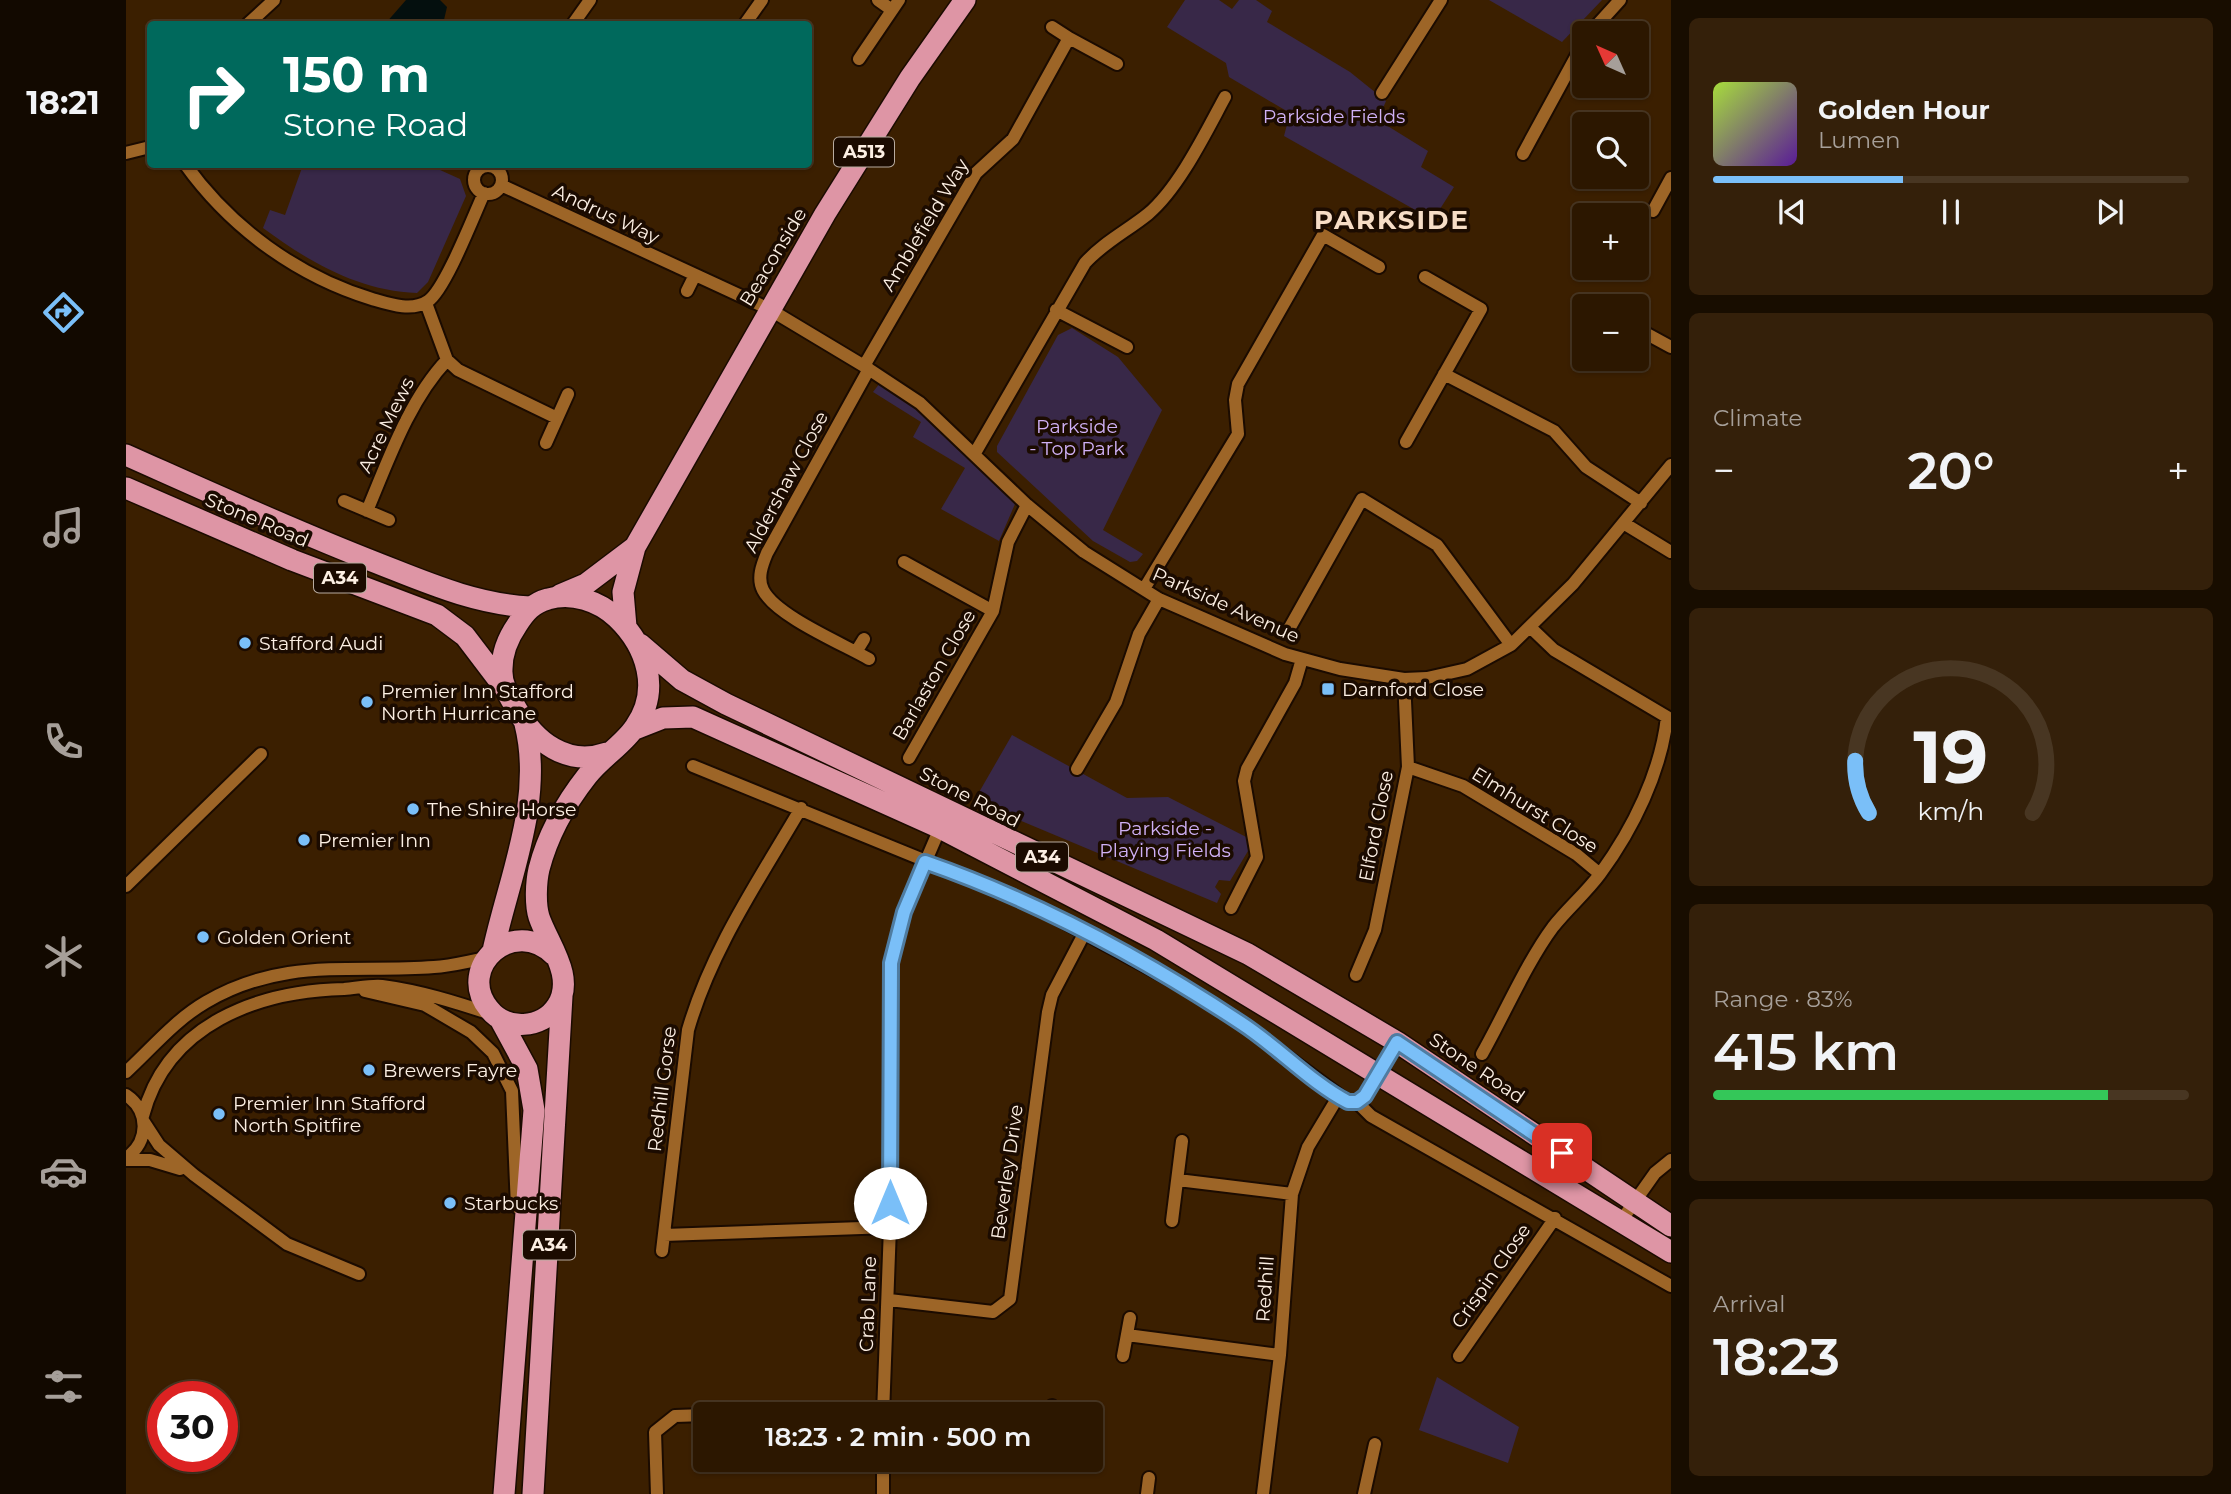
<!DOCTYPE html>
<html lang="en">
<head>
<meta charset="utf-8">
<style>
  :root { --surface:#2c1700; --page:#34200a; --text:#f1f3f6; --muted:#a69f99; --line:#483622; --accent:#7abff8 }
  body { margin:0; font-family:Montserrat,sans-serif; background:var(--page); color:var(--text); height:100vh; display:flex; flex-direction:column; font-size:26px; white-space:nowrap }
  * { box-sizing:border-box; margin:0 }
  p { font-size:23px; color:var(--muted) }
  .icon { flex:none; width:38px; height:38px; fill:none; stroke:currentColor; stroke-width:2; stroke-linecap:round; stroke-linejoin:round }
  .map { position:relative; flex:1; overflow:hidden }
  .panel { display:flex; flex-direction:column; gap:18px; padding:18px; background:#180d00; width:560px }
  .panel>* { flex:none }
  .hud { position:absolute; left:21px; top:21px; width:665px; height:147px; border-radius:7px; box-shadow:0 2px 5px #0004,0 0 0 2px var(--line); background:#00695c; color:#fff; overflow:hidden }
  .needle { width:46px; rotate:315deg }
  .tools { position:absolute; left:1446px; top:21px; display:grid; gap:14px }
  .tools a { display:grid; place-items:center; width:77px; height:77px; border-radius:7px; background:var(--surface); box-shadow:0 2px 5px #0004,0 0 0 2px var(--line); font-size:35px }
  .speed { position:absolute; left:21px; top:1381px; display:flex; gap:14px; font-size:35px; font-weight:700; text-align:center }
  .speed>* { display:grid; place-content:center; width:91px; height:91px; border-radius:50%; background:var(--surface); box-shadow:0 2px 5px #0004,0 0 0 2px var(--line); line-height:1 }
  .speed .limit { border:10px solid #d22; background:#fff; color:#111 }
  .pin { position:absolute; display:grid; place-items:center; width:60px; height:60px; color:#fff; margin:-30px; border-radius:14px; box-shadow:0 4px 10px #0006 }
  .me { position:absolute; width:77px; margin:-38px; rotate:0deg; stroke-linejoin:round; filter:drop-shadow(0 0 5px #0008) }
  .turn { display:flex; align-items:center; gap:24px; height:147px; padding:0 21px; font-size:32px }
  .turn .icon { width:91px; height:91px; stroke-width:2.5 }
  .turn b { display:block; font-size:49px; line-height:60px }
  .big { font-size:52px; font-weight:600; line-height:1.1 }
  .panel .tile { flex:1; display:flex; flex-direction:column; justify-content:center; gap:10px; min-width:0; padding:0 24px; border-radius:10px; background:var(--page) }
  .panel .dial { align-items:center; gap:0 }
  .dial svg { height:182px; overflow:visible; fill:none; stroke:var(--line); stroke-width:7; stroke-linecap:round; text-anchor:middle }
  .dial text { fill:var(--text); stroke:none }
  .song { display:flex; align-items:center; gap:21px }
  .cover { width:84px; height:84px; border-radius:10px; background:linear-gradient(135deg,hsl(80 70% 55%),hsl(270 70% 35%)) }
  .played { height:7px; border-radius:4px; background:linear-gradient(90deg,var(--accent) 40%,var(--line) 40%) }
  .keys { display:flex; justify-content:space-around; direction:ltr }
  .heat { display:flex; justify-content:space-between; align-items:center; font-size:38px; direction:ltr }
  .charge { height:10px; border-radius:5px; background:linear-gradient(90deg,#34c759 83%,var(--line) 0) }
  .trip { position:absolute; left:567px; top:1402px; width:410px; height:70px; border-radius:7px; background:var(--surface); box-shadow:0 2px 5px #0004,0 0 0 2px var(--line); font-weight:600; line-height:70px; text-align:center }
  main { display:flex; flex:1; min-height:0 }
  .menu { display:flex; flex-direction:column; width:126px; justify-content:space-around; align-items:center; background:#120900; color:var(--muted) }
  .menu .icon { width:49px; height:49px }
  .menu .on { color:var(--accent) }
  .menu b { font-size:32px; color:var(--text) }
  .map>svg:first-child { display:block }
</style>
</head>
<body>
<main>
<nav class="menu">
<b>18:21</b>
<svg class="icon on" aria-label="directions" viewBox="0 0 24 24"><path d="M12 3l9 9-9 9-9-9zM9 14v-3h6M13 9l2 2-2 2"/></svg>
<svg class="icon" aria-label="music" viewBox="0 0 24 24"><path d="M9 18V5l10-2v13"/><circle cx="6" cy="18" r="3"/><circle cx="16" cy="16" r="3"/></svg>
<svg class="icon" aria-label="phone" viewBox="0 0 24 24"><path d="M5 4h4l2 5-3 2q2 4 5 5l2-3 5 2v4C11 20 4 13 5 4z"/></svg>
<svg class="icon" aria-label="climate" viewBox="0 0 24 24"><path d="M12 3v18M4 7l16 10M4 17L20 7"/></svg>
<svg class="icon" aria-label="car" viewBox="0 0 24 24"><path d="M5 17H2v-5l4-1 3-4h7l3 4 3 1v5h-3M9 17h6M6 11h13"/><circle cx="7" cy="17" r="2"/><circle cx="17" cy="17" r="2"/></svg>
<svg class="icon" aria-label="filters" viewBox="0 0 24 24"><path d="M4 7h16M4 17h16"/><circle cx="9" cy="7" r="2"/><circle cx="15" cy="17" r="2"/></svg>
</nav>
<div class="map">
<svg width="1545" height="1494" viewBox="0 0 1545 1494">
  <rect width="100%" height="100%" fill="#3b1f00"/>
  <path fill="#382848" d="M1059 0H1093L1106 9 1113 0H1130L1146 11 1141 22 1224 72 1260 101 1252 120 1302 151 1295 167 1328 187 1307 220 1158 136 1164 113 1103 77 1100 63 1041 27Z
    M1363 0H1476L1436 42Z
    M177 165H303L334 179 340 196 302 282 291 293C233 291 183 262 137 228L144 210 159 215Z
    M946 328 992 357 1036 410 977 530 1017 554 1011 561 1004 562 967 541 871 452V446L932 335Z
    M754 383C808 413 849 459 889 504L873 541 815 509 839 468 787 437 795 422 747 392Z
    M886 735 1001 798 1042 797 1128 841 1104 881 1093 880 1089 887 1095 894 1091 903 848 801Z
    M1311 1377 1393 1427 1382 1463 1293 1430Z"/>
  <path fill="#040f0e" d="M280 0H314L321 7 317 24H259Z"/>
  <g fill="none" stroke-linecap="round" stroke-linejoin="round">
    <defs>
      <path id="street" d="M752 0 766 10
        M122 24 148 0
        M447 24 464 0
        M619 24 636 0
        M926 27 943 38
        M1464 33 1494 0
        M733 59 773 0
        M1256 93 1315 0
        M0 153 24 147
        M1397 154 1458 42
        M59 164C105 228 171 276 246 299 263 304 286 312 302 301 319 290 348 215 358 193
        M348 180a14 14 0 1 1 28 0a14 14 0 1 1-28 0Z
        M375 185 643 309 738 366 794 403 901 505 958 552 1033 599 1159 654 1214 669 1278 679 1301 678 1341 669 1385 645 1447 584 1545 465
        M1527 211 1545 178
        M561 291 568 277
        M1464 304 1469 306
        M930 310 1001 347
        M1510 328 1545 347
        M321 360 332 370 431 418
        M738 366 850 173 887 139 943 38 991 64
        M1318 374 1428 431 1460 467 1515 503
        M1280 442 1355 309 1299 277
        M420 443 442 394
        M849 453 959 263C978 242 1001 231 1022 214 1053 188 1080 132 1099 97
        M218 501 263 520
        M241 511C262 461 283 400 321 360L300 303
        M1499 524 1545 552
        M778 562 867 611
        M1018 589 1112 434 1109 400 1112 384 1197 235 1253 267
        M1163 629 1236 499 1311 545 1385 645
        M730 652 738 639
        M743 659C717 644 650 616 637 590 631 578 636 565 641 553L743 369
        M783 758 867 611 882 542 901 505
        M567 766 903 903 1056 986 1117 1024 1222 1102H1231L1239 1096 1271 1042
        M1282 767 1337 786 1450 854 1474 874
        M951 769 990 702 1013 634 1033 599
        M0 886 135 754
        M1105 908 1131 857 1118 781 1121 769 1169 683 1176 659
        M1230 975 1249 930 1282 767 1278 679
        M239 991 299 1005 345 1032 367 1053 386 1091 391 1207
        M1356 1054C1378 1015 1401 962 1427 927 1442 908 1460 893 1474 874 1507 829 1535 772 1541 717L1428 650 1405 628
        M0 1072C26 1048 49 1020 80 1002 157 957 225 973 308 967 326 966 343 961 361 958
        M0 1095C24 1111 23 1142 0 1158
        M1231 1102 1245 1116 1545 1286
        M17 1116C41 1024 132 991 218 989 231 988 244 985 256 986 294 991 329 1002 365 1014
        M18 1122 33 1145 68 1175 161 1244 233 1274
        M0 1160H24L54 1169
        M1052 1180 1166 1194
        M1046 1221 1056 1141
        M1495 1221 1529 1173 1545 1160
        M538 1235 764 1227
        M536 1251 562 1030C585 950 633 880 675 808
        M763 1300 867 1312 884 1299 922 1012 926 995 959 932
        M1001 1335 1154 1355
        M997 1356 1004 1318
        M1333 1356 1429 1218
        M602 1414 757 1409
        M757 1414 764 1227 765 963 778 912 814 828
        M925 1414 926 1406
        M757 1460V1494
        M531 1494 529 1432 549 1416 579 1415
        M1021 1494 1023 1478
        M1137 1494 1154 1355 1166 1194 1182 1147 1212 1097
        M1238 1494 1249 1444"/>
      <path id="highway" d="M0 455C83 492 166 530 251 563 302 583 349 604 404 607
        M0 488 166 560 311 615 339 636 377 686
        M434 595 460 584 509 547
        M500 627 497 592 509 547 699 214 784 78 839 0
        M514 644 556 680 600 704 1122 954 1271 1042 1545 1226
        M509 729 537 718 567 717 814 828 1030 940 1545 1252
        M367 951C383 877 418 800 399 724
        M428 955C388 915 329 967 363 1009 380 1031 416 1029 431 1006 450 977 422 944 413 917 409 904 410 882 413 869 422 834 439 804 461 776 475 758 498 744 509 727 535 690 521 647 491 618 473 601 446 592 422 599 407 603 399 612 391 625 382 638 376 654 376 669 375 684 383 696 390 708 409 742 441 767 481 753
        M374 1019 401 1069 408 1110 378 1494
        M407 1494 436 996"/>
    </defs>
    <use href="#street" stroke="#1b0b00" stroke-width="16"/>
    <use href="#highway" stroke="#1b0b00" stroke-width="24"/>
    <use href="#street" stroke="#9d6527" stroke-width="12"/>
    <use href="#highway" stroke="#de95a5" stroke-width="21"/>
  </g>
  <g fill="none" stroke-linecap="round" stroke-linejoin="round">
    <defs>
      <path id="route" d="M764 1203 765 963 778 912 799 862C911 901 1017 958 1115 1023 1152 1047 1184 1082 1222 1102H1231L1239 1096 1271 1042 1436 1153"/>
    </defs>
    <use href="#route" stroke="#4f7ca1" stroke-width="18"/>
    <use href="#route" stroke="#7abff8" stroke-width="12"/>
  </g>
  <g fill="#7abff8" stroke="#1b0b00" stroke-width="2.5">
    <circle cx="119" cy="643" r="7"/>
    <rect x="1195" y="682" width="14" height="14" rx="3.5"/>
    <circle cx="241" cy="702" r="7"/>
    <circle cx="287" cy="809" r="7"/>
    <circle cx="178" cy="840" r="7"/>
    <circle cx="77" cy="937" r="7"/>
    <circle cx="243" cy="1070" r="7"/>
    <circle cx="93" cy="1114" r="7"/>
    <circle cx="324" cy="1203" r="7"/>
  </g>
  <g text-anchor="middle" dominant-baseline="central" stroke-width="7" stroke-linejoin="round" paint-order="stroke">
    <g fill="#1b0b00" stroke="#b8ab9f" stroke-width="2">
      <rect x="708" y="137.5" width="60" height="29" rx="5"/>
      <rect x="188" y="563.5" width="52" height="29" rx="5"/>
      <rect x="890" y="842.5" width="52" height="29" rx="5"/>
      <rect x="397" y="1230.5" width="52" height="29" rx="5"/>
    </g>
    <g font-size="18" font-weight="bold" fill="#fcefe3">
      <text x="738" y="152">A513</text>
      <text x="214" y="578">A34</text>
      <text x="916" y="857">A34</text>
      <text x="423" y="1245">A34</text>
    </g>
    <g font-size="19" fill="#d0b1f6" stroke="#1b0b00">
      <text x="1208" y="116">Parkside Fields</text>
      <text x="951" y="426">Parkside<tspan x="951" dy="22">- Top Park</tspan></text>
      <text x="1039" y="828">Parkside -<tspan x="1039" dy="22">Playing Fields</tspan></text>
    </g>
    <g font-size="19" fill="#fcefe3" stroke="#1b0b00">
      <text transform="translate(480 214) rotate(25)">Andrus Way</text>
      <text transform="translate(799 225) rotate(-59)">Amblefield Way</text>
      <text transform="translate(647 257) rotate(-59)">Beaconside</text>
      <text transform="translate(260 425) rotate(-64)">Acre Mews</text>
      <text transform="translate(660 482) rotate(-62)">Aldershaw Close</text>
      <text transform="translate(131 520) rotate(23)">Stone Road</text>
      <text transform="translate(1100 605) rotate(24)">Parkside Avenue</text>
      <text transform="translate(808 675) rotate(-60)">Barlaston Close</text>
      <text transform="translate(844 797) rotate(27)">Stone Road</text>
      <text transform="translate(1409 810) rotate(32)">Elmhurst Close</text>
      <text transform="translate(1250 826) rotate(-79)">Elford Close</text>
      <text transform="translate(1351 1068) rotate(34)">Stone Road</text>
      <text transform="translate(536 1089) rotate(-83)">Redhill Gorse</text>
      <text transform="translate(881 1172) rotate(-82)">Beverley Drive</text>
      <text transform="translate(1365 1276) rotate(-55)">Crispin Close</text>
      <text transform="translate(1139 1289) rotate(-86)">Redhill</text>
      <text transform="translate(742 1304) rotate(-88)">Crab Lane</text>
    </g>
    <g font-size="19" fill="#fcefe3" stroke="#1b0b00" text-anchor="start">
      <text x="133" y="643">Stafford Audi</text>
      <text x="1216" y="689">Darnford Close</text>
      <text x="255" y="691">Premier Inn Stafford<tspan x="255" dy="22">North Hurricane</tspan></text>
      <text x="301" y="809">The Shire Horse</text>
      <text x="192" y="840">Premier Inn</text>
      <text x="91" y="937">Golden Orient</text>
      <text x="257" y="1070">Brewers Fayre</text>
      <text x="107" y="1103">Premier Inn Stafford<tspan x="107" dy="22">North Spitfire</tspan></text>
      <text x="338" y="1203">Starbucks</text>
    </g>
    <g font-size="26" font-weight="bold" letter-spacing="2" fill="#f7ddc6" stroke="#1b0b00">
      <text x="1266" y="220">PARKSIDE</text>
    </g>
  </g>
</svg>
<div class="tools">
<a><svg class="needle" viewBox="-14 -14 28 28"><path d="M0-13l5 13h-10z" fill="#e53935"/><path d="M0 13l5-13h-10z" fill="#a69f99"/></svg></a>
<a><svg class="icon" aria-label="search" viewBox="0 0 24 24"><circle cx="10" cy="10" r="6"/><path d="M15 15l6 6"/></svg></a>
<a>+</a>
<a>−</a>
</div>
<div class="speed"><div class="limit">30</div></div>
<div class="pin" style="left:1436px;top:1153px;background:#d93025"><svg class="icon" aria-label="arrive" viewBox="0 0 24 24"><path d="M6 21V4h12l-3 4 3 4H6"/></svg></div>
<svg class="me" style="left:764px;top:1203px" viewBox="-20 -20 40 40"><circle r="19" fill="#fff"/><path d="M0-13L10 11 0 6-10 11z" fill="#7abff8"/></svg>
<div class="trip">18:23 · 2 min · 500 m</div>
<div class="hud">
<div class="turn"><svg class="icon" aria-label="right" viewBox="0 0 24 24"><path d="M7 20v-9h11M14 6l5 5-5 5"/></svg><div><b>150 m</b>Stone Road</div></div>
</div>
</div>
<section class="panel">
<div class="tile">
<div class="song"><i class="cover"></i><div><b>Golden Hour</b><p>Lumen</p></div></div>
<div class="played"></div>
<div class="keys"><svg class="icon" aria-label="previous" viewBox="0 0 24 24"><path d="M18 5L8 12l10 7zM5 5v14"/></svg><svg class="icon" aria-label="pause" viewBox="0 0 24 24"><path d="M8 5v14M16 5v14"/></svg><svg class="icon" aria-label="next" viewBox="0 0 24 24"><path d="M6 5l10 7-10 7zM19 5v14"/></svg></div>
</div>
<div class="tile"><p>Climate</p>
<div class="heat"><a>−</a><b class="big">20°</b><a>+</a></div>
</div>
<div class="tile dial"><svg viewBox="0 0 100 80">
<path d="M14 69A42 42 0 1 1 86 69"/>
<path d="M14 69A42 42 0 0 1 8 46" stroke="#7abff8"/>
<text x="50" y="56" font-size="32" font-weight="700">19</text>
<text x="50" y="72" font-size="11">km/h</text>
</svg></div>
<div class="tile"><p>Range · 83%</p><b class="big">415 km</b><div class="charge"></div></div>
<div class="tile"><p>Arrival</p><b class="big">18:23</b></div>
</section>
</main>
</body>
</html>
